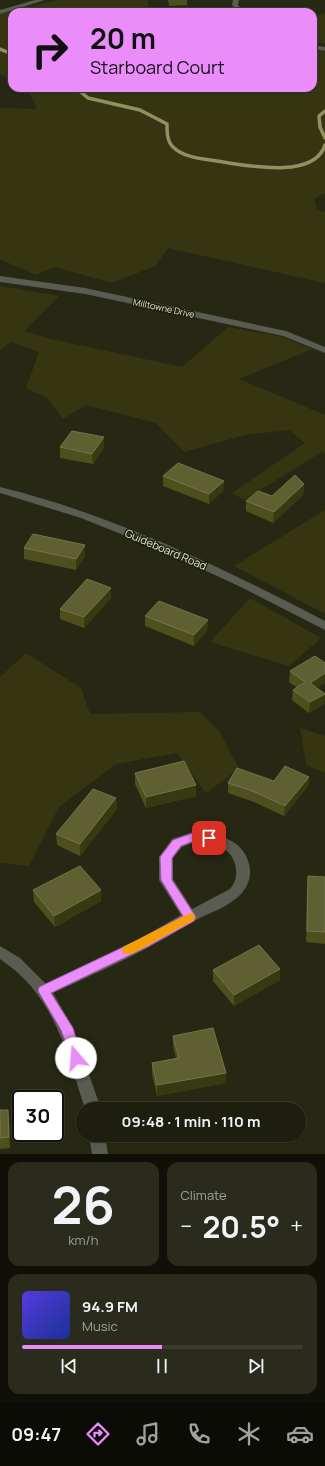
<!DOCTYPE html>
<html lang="en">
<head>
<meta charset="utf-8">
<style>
  :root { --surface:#1d1e0e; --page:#2a2b1c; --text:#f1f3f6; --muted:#a0a29e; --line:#3b3c2e; --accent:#eb8cfb }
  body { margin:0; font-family:Manrope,sans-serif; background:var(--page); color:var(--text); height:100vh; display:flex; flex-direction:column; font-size:15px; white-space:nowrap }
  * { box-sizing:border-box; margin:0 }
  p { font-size:13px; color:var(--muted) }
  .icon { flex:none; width:22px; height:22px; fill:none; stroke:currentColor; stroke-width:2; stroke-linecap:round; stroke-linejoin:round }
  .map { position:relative; height:1154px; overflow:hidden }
  .drawer { display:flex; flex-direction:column; gap:8px; padding:8px; background:#101008; flex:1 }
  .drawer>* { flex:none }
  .banner { position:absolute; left:8px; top:8px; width:309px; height:84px; border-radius:12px; box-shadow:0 1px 3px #0004,0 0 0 1px var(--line); background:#eb8cfb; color:#111; overflow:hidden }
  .speed { position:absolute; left:12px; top:1090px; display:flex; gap:8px; font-size:20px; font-weight:700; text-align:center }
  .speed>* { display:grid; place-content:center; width:52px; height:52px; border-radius:50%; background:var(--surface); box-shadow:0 1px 3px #0004,0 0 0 1px var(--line); line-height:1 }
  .speed .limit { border:2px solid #111; border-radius:6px; background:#fff; color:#111 }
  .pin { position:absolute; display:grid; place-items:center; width:34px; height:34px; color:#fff; margin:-17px; border-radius:8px; box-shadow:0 2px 6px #0006 }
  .me { position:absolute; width:44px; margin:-22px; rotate:342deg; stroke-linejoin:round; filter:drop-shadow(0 0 3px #0008) }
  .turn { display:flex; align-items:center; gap:14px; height:84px; padding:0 16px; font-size:18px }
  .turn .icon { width:52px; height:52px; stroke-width:2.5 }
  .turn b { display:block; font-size:28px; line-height:34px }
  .big { font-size:30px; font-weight:700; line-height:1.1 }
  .drawer .widget { flex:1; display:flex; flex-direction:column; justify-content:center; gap:6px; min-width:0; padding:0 14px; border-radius:12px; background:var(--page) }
  .drawer .dial { align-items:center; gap:0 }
  .dial b { font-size:52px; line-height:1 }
  .song { display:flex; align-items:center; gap:12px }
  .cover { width:48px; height:48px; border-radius:6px; background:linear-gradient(135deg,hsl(250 70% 55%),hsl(230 70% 35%)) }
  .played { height:4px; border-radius:2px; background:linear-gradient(90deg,var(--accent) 50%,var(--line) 50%) }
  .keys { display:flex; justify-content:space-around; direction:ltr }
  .heat { display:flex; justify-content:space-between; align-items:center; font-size:22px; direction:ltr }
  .drawer .tiles { flex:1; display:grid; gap:8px; grid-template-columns:1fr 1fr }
  .widget:last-child { grid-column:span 2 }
  .trip { position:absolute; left:76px; top:1102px; width:230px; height:40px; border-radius:20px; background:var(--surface); box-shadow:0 1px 3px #0004,0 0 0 1px var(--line); font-weight:700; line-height:40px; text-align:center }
  .tabs { display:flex; height:64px; justify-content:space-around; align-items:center; background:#0c0c06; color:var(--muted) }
  .tabs .icon { width:28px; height:28px }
  .tabs .active { color:var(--accent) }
  .tabs b { font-size:18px; color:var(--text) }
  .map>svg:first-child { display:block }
</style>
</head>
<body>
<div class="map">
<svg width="325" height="1154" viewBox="0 0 325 1154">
  <rect width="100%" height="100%" fill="#272813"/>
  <path fill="#353611" d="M58 0H148V12H12V81L0 74V14Z
    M325 13V44L313 41V17Z
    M313 50 325 52V193L314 199 317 210 325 212V283L168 248 155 266 112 283 55 267 35 275 0 259V108L37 109 31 96 21 88H313Z
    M0 286 59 296 24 331 51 339 182 367 228 327 279 336 312 349 239 379 325 415V454L322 452 244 500 232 493 305 443 289 430 245 435 184 452 156 423 86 405 63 419 47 398 26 388 39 352 11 342 0 350Z
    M325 510V614L234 566Z
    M250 598 321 638 289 666 210 642Z
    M26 653 81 688 90 714 200 712 220 732 239 769 206 793 177 753 116 764 59 807 29 866 0 863V677Z
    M300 728 325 736V773L306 765Z"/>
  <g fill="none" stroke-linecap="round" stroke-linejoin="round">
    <path stroke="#8f925e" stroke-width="3.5" d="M0 49 12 54
      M76 88 88 98 140 110 167 124C167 132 167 141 173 147 185 159 207 159 223 162 249 166 314 179 325 145
      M325 111 319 116 320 127 325 138"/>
    <path fill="#5a5b51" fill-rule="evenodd" d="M35 0H45L0 14V10Z
      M233 0H239L238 5 244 12H238L232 5Z
      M313 45 325 47V51L313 49Z
      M0 276 85 288 286 331 325 347V353L283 336 85 294 0 282Z
      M196 831C221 835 246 840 250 869 251 878 247 888 241 894 229 907 209 913 194 921 179 930 164 939 149 947 118 964 85 978 53 993L73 1028 101 1109H85C66 1050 55 996 0 959V946L20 958 46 984 138 940 181 915 159 880V857L172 839ZM197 841C215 844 233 847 236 869 237 877 235 883 230 889L192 909 173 879V858L182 847Z
      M89 1135H105L108 1154H92Z"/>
    <path fill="#5a5b51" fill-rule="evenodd" d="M0 487C114 515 221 567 325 621V630L243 588 163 551 81 518 0 493Z"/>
  </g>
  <path fill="#4d4f1d" d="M168 0H187V5L169 6Z
    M104 437V447L93 464 60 458V447Z
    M163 476 224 481 223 491 209 504 163 486Z
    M304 484 303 495 273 523 246 511V501L272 496Z
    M24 548 85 556 76 570 24 559Z
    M111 588V598L84 628 60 619V609Z
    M145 616 207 631 194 646 145 626Z
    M290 671 317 688 325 694 324 704 309 713 292 700 293 690 296 687 289 682Z
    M135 773 196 785V796L146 808 135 784Z
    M309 777 308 786 284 816 254 802 228 793V783L274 781Z
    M116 798 117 809 80 856 57 845 56 834Z
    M308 876 325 877V944L306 942 307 887Z
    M33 890H101V901L55 927 34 902Z
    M280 969V980L234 1006 213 981V970Z
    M173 1036 226 1073 225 1083 157 1096 152 1074V1063L176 1058 173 1047Z
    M0 1110H8L9 1121 10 1148 0 1149Z"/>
  <path fill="#373911" d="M104 437V447L93 464 92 454Z
    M224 481 223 491 209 504V494Z
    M304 484 303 495 273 523 274 512Z
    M85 545V556L76 570V559Z
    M111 588V598L84 628V617Z
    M208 620 207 631 194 646V635Z
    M325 673V683L309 693 310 683Z
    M325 694 324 704 309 713 310 702Z
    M309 777 308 786 284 816 285 806Z
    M196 785V796L146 808V797Z
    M116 798 117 809 80 856V844Z
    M101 890V901L55 927 54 916Z
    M280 969V980L234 1006V995Z
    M226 1073 225 1083 157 1096V1085Z
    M8 1110 9 1121 10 1148 9 1137Z"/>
  <path fill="#5e6032" stroke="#73754c" d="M72 431 104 437 92 454 60 447Z
    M178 463 224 481 209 494 163 476Z
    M295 475 304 484 274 512 246 501 258 491 272 496Z
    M33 534 85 545 76 559 24 548Z
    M87 579 111 588 84 617 60 609Z
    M159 601 208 620 194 635 145 616Z
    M315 656 325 663V673L310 683 325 694 310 702 293 690 305 682 290 671Z
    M184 761 196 785 146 797 135 773Z
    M285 766 309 777 285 806 255 792 228 783 237 768 274 781Z
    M93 789 116 798 80 844 56 834Z
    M80 866 101 890 54 916 33 890Z
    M308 876 325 877V932L307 931Z
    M259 945 280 969 234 995 213 970Z
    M213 1028 226 1073 157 1085 152 1063 179 1058 173 1036Z
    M0 1110H8L9 1137 0 1138Z"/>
  <path fill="#eb8cfb" stroke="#995ba3" d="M196 832 213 835 215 838 209 842 197 840 181 846 172 858V880L194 914 196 917 194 921 147 947 51 993 73 1028 82 1058 80 1061 76 1063 72 1061 61 1030 38 991 39 987 138 940 183 916 161 880 160 857 173 840Z"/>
  <path fill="#f59e0b" d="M190 913 194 914 195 917 194 920 132 954H123L122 951 123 947Z"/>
  <g text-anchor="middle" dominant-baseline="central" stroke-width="3" stroke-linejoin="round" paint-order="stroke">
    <g font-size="9" fill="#e6e8db" stroke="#1d1e0a">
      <text transform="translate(164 308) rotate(12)">Milltowne Drive</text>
    </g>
    <g font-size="11" fill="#e6e8db" stroke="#1d1e0a">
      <text transform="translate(166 549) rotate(23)">Guideboard Road</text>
    </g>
  </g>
</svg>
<div class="speed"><div class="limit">30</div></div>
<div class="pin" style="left:209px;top:838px;background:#d93025"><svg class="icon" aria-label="arrive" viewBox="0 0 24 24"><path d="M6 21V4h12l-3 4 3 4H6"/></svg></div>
<svg class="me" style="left:76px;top:1058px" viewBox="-20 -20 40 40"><circle r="19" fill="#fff"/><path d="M0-13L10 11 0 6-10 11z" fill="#eb8cfb"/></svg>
<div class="trip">09:48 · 1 min · 110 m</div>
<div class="banner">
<div class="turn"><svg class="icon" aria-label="right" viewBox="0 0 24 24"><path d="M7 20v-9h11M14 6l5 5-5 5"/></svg><div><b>20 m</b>Starboard Court</div></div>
</div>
</div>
<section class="drawer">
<div class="tiles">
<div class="widget dial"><b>26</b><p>km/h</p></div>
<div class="widget"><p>Climate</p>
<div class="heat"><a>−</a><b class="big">20.5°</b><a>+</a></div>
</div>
<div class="widget">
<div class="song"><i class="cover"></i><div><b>94.9 FM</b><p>Music</p></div></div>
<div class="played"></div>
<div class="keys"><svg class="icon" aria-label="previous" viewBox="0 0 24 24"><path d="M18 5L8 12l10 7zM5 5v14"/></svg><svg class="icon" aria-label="pause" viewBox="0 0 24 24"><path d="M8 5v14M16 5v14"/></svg><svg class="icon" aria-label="next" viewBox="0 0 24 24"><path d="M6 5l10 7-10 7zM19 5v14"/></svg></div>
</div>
</div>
</section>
<nav class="tabs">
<b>09:47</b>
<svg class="icon active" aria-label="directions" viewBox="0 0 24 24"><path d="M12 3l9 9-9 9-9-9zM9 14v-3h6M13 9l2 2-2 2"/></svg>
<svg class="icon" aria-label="music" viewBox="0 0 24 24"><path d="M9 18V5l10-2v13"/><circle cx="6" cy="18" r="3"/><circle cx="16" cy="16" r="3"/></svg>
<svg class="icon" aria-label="phone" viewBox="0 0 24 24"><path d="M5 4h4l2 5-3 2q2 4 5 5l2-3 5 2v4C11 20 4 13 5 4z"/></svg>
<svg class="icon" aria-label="climate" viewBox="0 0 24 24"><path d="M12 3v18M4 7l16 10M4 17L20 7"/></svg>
<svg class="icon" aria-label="car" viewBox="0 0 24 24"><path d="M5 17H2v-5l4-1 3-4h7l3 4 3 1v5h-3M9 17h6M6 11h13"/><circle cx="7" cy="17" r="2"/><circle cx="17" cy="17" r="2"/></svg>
</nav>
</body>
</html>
